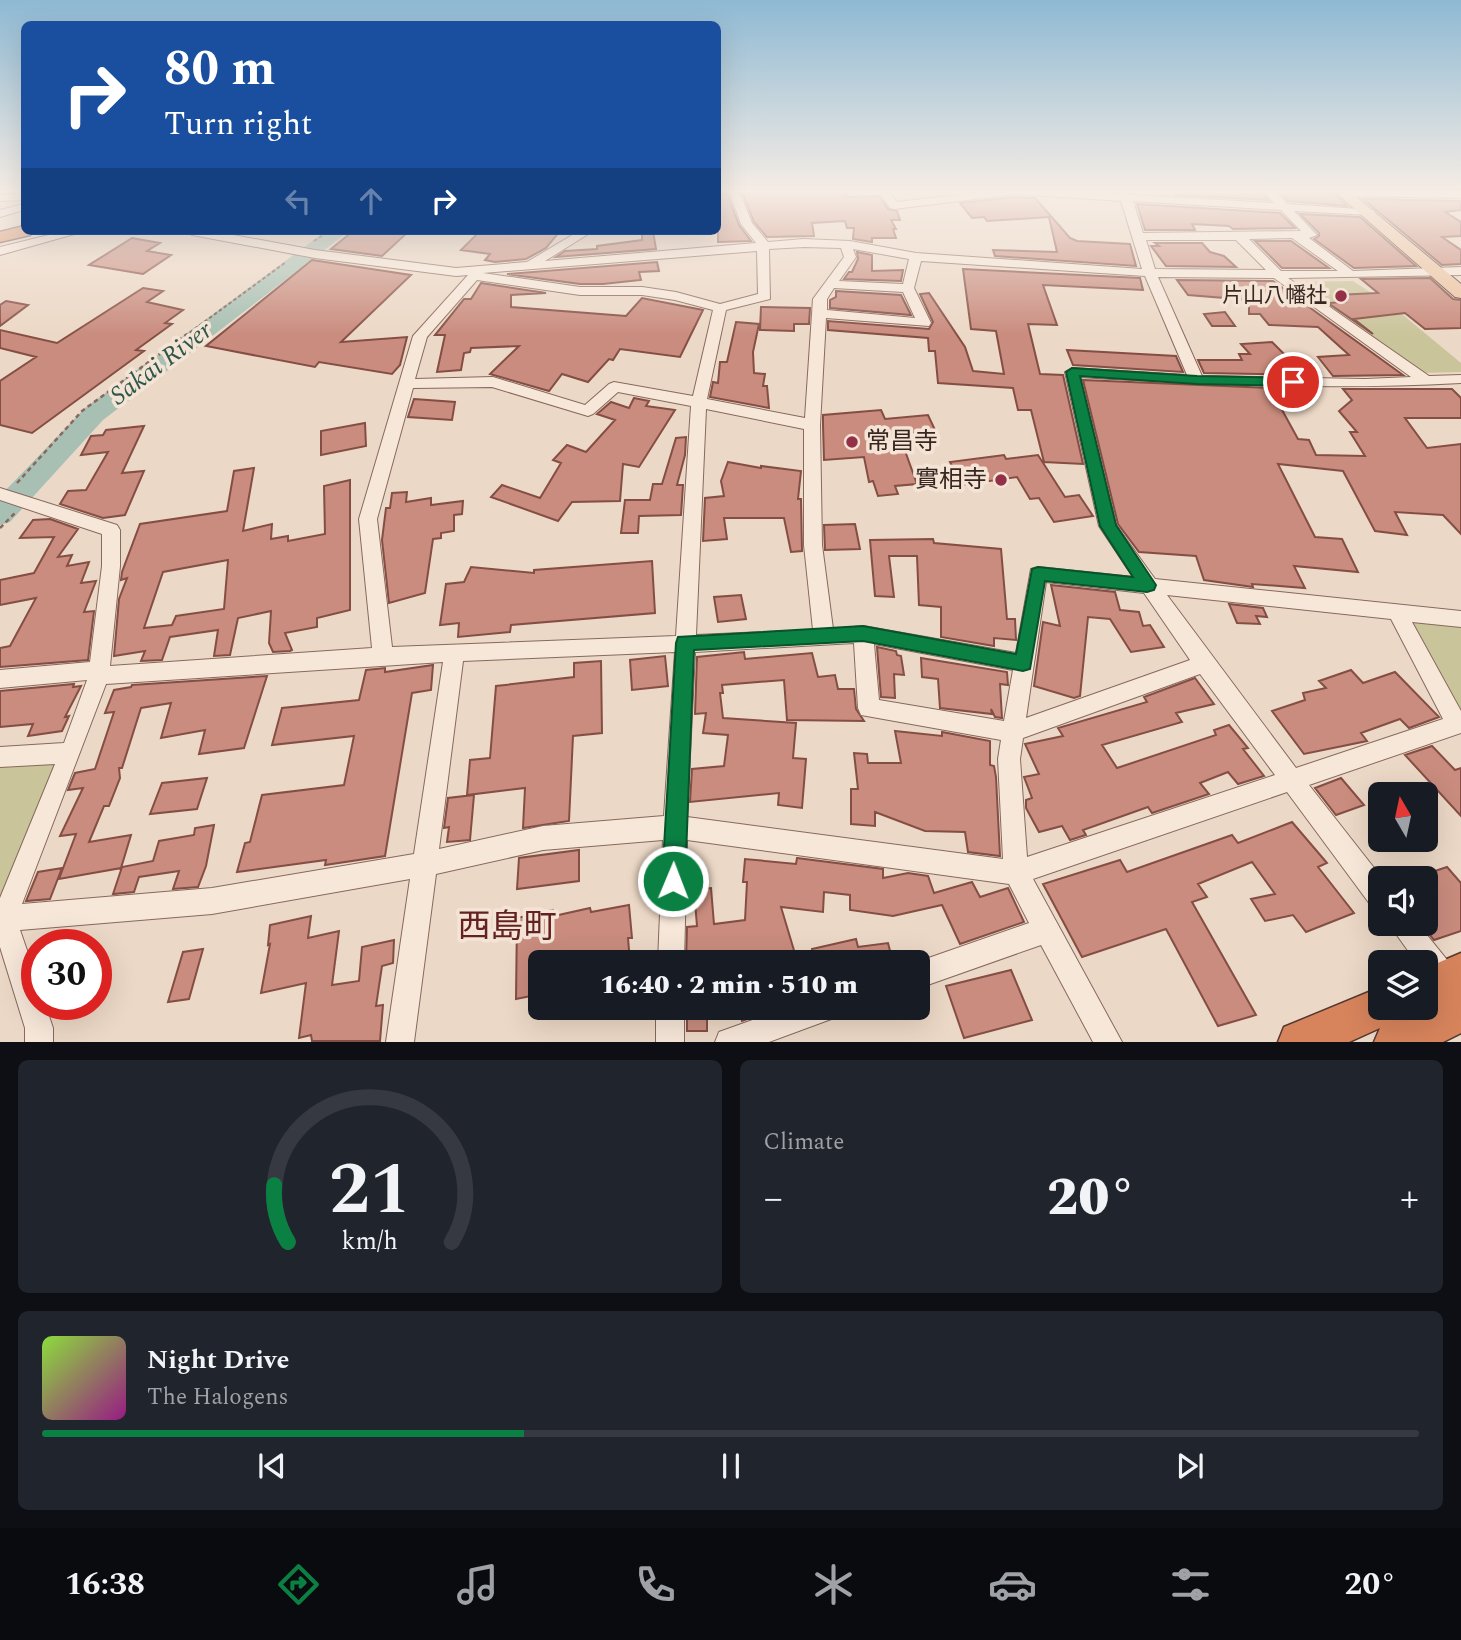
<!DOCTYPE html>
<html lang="en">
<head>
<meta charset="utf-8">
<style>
  :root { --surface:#171b24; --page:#20242c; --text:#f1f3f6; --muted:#9ea1a6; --line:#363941; --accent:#0b8043 }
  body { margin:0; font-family:Spectral,"Noto Sans JP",serif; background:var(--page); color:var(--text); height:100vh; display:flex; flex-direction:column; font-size:26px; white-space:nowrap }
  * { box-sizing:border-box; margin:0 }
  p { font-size:23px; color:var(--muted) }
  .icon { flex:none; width:38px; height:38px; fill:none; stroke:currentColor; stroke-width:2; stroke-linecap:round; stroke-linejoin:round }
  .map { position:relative; height:1042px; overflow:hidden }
  .drawer { display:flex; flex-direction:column; gap:18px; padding:18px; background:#0d0f14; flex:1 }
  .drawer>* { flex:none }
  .top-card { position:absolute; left:21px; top:21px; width:700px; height:214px; border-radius:10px; box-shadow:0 7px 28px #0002; background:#1a4fa0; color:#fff; overflow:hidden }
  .needle { width:46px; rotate:351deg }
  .tools { position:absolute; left:1368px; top:782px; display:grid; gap:14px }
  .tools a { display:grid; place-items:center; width:70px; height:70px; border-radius:10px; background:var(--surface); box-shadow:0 7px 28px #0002; font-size:35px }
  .speed { position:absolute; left:21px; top:929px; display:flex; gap:14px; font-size:35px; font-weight:700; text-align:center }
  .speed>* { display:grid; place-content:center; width:91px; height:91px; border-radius:50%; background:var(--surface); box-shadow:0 7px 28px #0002; line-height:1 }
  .speed .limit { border:10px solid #d22; background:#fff; color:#111 }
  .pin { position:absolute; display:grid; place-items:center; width:60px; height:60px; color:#fff; margin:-30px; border:4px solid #fff; border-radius:50%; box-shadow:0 2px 7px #0007 }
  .me { position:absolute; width:77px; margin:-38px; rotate:1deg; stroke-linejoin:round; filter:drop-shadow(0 0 5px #0008) }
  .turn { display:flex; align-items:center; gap:24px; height:147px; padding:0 28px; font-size:32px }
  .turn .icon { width:91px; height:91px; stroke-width:2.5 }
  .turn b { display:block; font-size:49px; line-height:60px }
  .lanes { display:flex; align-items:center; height:66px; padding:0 28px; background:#0003; justify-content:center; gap:35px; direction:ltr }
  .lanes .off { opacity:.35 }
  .big { font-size:52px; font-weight:800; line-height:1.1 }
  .drawer .widget { flex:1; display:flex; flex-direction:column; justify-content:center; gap:10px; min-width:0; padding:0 24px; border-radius:10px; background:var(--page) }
  .drawer .dial { align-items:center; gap:0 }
  .dial svg { height:182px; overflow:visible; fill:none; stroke:var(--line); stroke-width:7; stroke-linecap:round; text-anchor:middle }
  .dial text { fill:var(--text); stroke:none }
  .song { display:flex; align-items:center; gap:21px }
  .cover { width:84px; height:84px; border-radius:10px; background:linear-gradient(135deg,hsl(90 70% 55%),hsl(310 70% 35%)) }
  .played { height:7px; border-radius:4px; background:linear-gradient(90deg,var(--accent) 35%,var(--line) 35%) }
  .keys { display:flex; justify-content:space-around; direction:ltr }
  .heat { display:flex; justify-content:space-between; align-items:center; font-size:38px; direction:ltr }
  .drawer .tiles { flex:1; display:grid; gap:18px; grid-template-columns:1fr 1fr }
  .widget:last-child { grid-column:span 2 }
  .trip { position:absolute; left:528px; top:950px; width:402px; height:70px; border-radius:10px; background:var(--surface); box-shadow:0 7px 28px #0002; font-weight:800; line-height:70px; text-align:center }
  .dock { display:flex; height:112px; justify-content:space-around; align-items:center; background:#090b0e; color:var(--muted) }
  .dock .icon { width:49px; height:49px }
  .dock .on { color:var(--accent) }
  .dock b { font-size:32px; color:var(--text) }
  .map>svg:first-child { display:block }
</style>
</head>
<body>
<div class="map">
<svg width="1461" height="1042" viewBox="0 0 1461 1042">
  <rect width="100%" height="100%" fill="#ecd8c6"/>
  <path fill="#cac49b" d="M1353 281 1397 310 1461 363V372L1418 373 1287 282Z
    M1407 619 1461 626V715Z
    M60 761 0 903V766Z"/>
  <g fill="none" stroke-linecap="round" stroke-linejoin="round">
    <path fill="#a8c0b3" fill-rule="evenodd" d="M326 231H349L103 420 10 522 0 525V496L85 408Z"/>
  </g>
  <path fill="#c98c7e" stroke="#854e44" stroke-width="2" fill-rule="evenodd" d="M742 191H846V197L879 196 888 209 897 211 900 220H891L896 229H893L896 238H872V242L853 239 854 228H847L845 221 812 223 814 236 767 237 754 222Z
    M1172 191H1261L1268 200 1176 195Z
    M1278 191H1332L1347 206 1288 201Z
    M718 194H727L739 225 751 241 718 242Z
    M1016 197 1035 198 1070 238 1077 241 1130 244 1136 266 995 256 993 250 1057 252 1049 217 987 221 984 217 972 218 960 203Z
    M1363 199 1461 201V210L1445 212 1461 222V236L1442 237 1461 250V264L1442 265Z
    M1137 204 1280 213 1295 228 1233 229 1229 226 1192 224 1195 230H1145Z
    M1300 214 1360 217 1416 266 1354 268 1314 239 1319 236V233Z
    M353 231H409L382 256 331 249Z
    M480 231 502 234 504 231H560L546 248 526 259 495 262 485 260 490 254 461 250Z
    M642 231H653L656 249 556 257 565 251 597 249V246L642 240Z
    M132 238 160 243 147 251 171 255 143 274 89 265Z
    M1255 241H1291L1329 268H1282Z
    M1155 243H1202L1210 252 1224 256 1236 267 1166 266 1151 246H1159Z
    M857 252 872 255V271L903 270 901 281 844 279 849 272H852L858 259Z
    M312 260 411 275 341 342 407 337 400 365 392 374 319 362 315 367 206 346Z
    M657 262 659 271 639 272 641 280 603 284H580L507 274Z
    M963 269 1140 278 1143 290 1043 285 1057 325 1028 324 1040 374 1063 375 1083 464 1044 462 1031 410H1018L1013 388 938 383 935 351H929L928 338 828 330V321L929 329 933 322 920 294 929 293 965 347 973 371 1004 374 996 331 971 329Z
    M1430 278 1453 299 1461 300V328L1425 329 1405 313 1354 319 1373 334 1328 303 1345 302 1337 295 1378 293 1361 279Z
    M1177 280 1273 281 1403 375 1333 376 1318 357 1349 355 1318 327 1269 325 1260 314H1249V300L1188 295Z
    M481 283 546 293 511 295V307L626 316 642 298 703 310 680 357 620 349 613 360 609 359 588 382 562 374 549 391 490 374 519 346 471 348 470 352 464 353 461 370 437 372 445 335H435L464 299H471Z
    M143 288 163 291 147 302 183 310 165 323 172 324 136 350 144 351 32 433 0 425V381L36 357 0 348V330L57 343Z
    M836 291 901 295 911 315 830 308V300L836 297Z
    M6 301 28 305 0 326V305Z
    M761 307 810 308 809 324H794V331L760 330Z
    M1225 312 1235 326H1212L1204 314Z
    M736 322 759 324 753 352 754 373 765 374 763 386H767L769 408 710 397 713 382 718 383 720 362H727Z
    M1272 342 1305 375 1204 373 1198 360H1242L1239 354H1250L1241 344Z
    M1067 350 1176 356 1183 372 1073 365Z
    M1083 380 1270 388 1298 439 1309 440 1316 455 1365 456 1350 432H1357L1339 411 1352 400 1343 389H1452L1461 398V418H1405L1427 448 1461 444V534L1443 515 1395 512 1407 535 1375 531 1343 471 1278 464 1315 537 1342 539 1358 572 1294 566 1305 588 1252 584 1253 587 1204 580 1196 556 1139 552 1118 524Z
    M634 398 649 401 646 406 675 410 639 467 623 464 620 501 572 502 558 521 491 497 502 485 540 498 561 463 553 460 567 445 586 452 615 420 597 414 611 402 629 408Z
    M414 399 455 402 452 420 408 417Z
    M881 410 885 419 928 415 935 430 899 434 917 484 895 486 898 494 878 496 873 481 869 482 864 457 824 460 823 425V415Z
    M365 423 366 446 321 455V431Z
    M144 426 122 473 144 471 125 515 103 518 60 504 68 491 86 490 108 452 81 455 91 436 103 435 106 430Z
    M686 437 685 455 677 485H683L681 515 639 516 638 533H621L625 500H650L653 484H662L676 438Z
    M1004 455 1006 459 1038 455 1065 497 1079 495 1093 516 1054 522 1039 498 1030 499 1017 477 962 485 950 462Z
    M728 462 761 468V466L801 471 798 499H801L802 551 791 552 784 518H724L727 539 703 541 705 498 724 496 721 481Z
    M254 468 243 531 272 524 271 539 288 536V541L325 534 324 486 350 480V610L317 618V627L285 633 292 650 290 651 273 652 269 643 271 611 238 618 230 655 214 656 218 630 170 637 162 660 141 661 145 651 114 656 119 599 127 578 121 580 122 572 140 524 227 511 234 471ZM228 560 224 609 176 616 172 625 144 628 163 572Z
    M407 492 406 502 431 498V505L463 501 462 514 454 515V531L441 533V538L433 539 425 593 389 603 382 540 386 508H390L392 493Z
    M50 519 78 529 58 557 72 555 67 566 89 562 81 583 96 581 84 612 94 611 88 660 0 667V648L10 646 36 598 0 605V580L34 573 54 537 20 538 33 520Z
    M855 524 860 549 825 550 824 525Z
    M933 539 934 543 1001 549 1007 619H1015L1016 640 994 638V646L941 637V607L919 605 917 556H889L894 597 875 596 870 540Z
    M652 561 655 613 511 625 510 632 458 637 459 623 440 625 446 584 464 582 471 567 534 573V570Z
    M1051 585 1115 592 1120 610 1139 612 1143 626 1150 625 1164 647 1131 652 1110 619 1088 617 1080 696 1074 698 1034 686 1043 622 1060 626Z
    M741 595 746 619 718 622 714 597Z
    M1229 604 1263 608 1267 617 1256 616 1260 624 1237 623Z
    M877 647 896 651 897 655 901 656 904 675 894 674 895 698 881 697Z
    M744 652 745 659 812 653 818 677 835 675 838 689H854L856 709 864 721 787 720 784 680 722 685 723 693H720L723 718 796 723 793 758 806 759 802 808 778 805 779 793 690 802 692 769 724 766 728 735 703 733 706 713 695 714 697 657Z
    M665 656 668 686 632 690 630 660Z
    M921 658 1007 672 1008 685 1000 684 1002 718 995 717 991 709 992 714 940 708 938 679 922 677Z
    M601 661 602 733 573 736 569 821 523 828 525 788 467 795 470 760 490 758 496 686 574 677V663Z
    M433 665 431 690 412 693 385 856 325 865 326 860 237 872 245 843 250 842 262 795 344 785 354 736 272 745 282 708 359 700 366 670 385 668V672Z
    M1351 670 1363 683 1395 672 1439 717 1409 728 1400 719 1361 733 1367 741 1304 754 1272 711 1305 700 1303 693 1326 688 1319 681Z
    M267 676 244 748 199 754 205 730 161 738 171 703 141 708 122 768H119L120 778 109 806H104L89 842 131 835 121 868 59 879 76 834 60 836 83 788 68 790 75 773 95 769 114 712 105 713 114 690 131 687 132 685Z
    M1195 678 1214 704 1176 713 1182 722 1102 745 1117 768 1216 735 1214 730 1229 725 1248 748 1243 749 1264 776 1238 784 1228 772 1200 783 1209 794 1152 813 1148 807 1083 830 1086 835 1070 840 1062 826 1039 832 1026 808V800L1032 798 1024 777 1039 774 1025 744 1063 736 1058 728 1147 702 1144 697Z
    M74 684 73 687 81 686 65 717 69 716 62 731 28 736 33 724 0 727V691Z
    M895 731 942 736V732L990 741V765L994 766 996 777 1000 856 968 852 965 832 925 831 875 812V826L851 824V789H858L854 753 867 754 868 763H901Z
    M1432 746 1455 770 1461 768V816L1405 755Z
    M207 778 197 809 150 814 162 783Z
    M1341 778 1364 805 1336 815 1315 788Z
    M474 795 470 840 447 842 449 827 444 828 448 798Z
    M1292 822 1327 863 1318 867 1354 913 1306 932 1293 915 1265 921 1251 899 1275 894 1252 862 1198 884 1207 897 1192 902 1256 1015 1218 1026 1166 929 1082 957 1043 884 1120 860 1127 872 1232 835 1238 843Z
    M214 825 206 866 198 887 173 889 179 871 139 877 134 892 113 894 122 867 153 861 159 841 194 835 195 828Z
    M579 850V881L517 889 519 858Z
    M797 858 883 869V878L908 873 928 876 934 893 972 882 980 897 1008 888 1024 922 960 944 942 905 893 916 850 910V895L824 892 823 912 781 907 796 957 778 962H686L687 927 697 926 694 890 711 888 714 924 745 920 747 882H743L745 859 796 864Z
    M1447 867 1461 883V931L1434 940 1426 930V874Z
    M62 868 50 899 26 901 38 872Z
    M629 905 632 938H628L630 962H541V994L516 999 517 918 553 910 554 916 590 908 591 912Z
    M311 916 308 938 339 931 332 985 359 981 362 947 394 940 393 963 382 966 376 1006 383 1005 380 1041H312L311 1035 299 1038 306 983 261 993 270 944 268 945 270 925Z
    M856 939 858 947 888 943 893 962H815L812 949Z
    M203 949 189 999 168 1002 183 952Z
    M1011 970 1032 1020 964 1038 946 986Z
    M687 1008H707V1031H687Z
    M739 1008H778L742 1021Z"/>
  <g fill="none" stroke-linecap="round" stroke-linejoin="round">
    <defs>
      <path id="minor" d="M729 191H739L752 223 768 242 804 239 850 241 916 253 1142 269 1121 201 1016 194 894 209 890 208 879 191H889L897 202 993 191H1065L1274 203 1264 191H1275L1287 204 1373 210 1375 212 1369 215 1294 211 1317 235 1309 238 1353 271 1461 267V275L1288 278 1429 376 1461 375V383C1334 390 1208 385 1080 377L1116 525 1155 579 1461 611V627L1412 622 1461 711V733L1309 785 1382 878 1381 910 1372 907 1287 792 1033 879 1122 1042H1093L1041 945 919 988 917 962 1029 923 1009 884 687 840 684 962H658L663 840 543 850 436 874 414 1042H386L410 879 212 914 20 930 37 979V1004H45L53 1028V1042H25V1028L0 947V898L55 764 0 767V747L64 743 87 680 0 688V670L90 662 102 566V534L0 500V488L117 525 120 530V566L110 666 372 648 359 519 413 336 468 275 456 276 315 258 192 235 186 231H211L315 250 456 268 527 262 579 231H593L545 261 756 243 741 224ZM1133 201 1281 210 1301 231 1143 233ZM1292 238 1338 271H1281L1249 239ZM1146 240H1236L1266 270 1155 269ZM804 247 841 248 844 257 813 299 805 418 707 399 726 310 770 299 769 249ZM853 249 909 259 903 284 839 281 856 257ZM757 251 758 294 720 304 676 292 642 287H580L483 273ZM921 261 1145 276 1187 375 1072 368 1065 372 1099 526 1133 577 1038 567 1031 569 1016 653 863 626 833 629 822 545 820 425 826 318 929 326 931 323 914 288ZM1158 277 1274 278 1411 377 1365 379 1202 376ZM477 280 580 295H642L675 300 713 310 693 396 614 382 609 384 585 405 493 377 415 379 427 337ZM834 288 903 292 915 318 827 310V299ZM492 387 588 416 593 414 618 392 691 406 676 636 392 647 377 519 413 388ZM706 409 804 429V545L813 630 696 635ZM1046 582 1144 593 1190 660 1026 718ZM1167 595 1391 619 1443 719 1296 768ZM854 643 858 708 861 715 1001 740 998 759 1003 859 687 817 695 652ZM874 644 1013 670 1004 721 879 700ZM675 652 664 816 543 826 439 849 463 661ZM443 662 414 854 212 888 22 904 106 684ZM1200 674 1275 775 1027 857 1020 759 1023 738Z
        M1345 191 1461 192V198L1341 196V192Z
        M24 194V200L0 201V195Z
        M24 204V210L0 217V210Z
        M65 231H85L0 255V247Z
        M1389 924H1418L1461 977V1013C1443 1005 1426 982 1426 962H1416Z
        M656 1008H684V1042H656Z
        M786 1008H838L834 1018 769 1042H715L719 1032Z"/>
      <path id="major" d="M1334 191H1349L1461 284V298L1455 297Z"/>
      <path id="highway" d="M24 226V231H33L30 235 0 242V232Z
        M1461 953V1033L1443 1042H1374L1380 1028 1349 1042H1278L1284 1027 1381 987V1008H1401L1396 1020 1426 1008V968Z"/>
    </defs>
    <use href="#minor" stroke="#87695d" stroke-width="2"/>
    <use href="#major" stroke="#553931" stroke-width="2"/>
    <use href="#highway" stroke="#553931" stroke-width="3"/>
    <path stroke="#87695d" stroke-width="2" stroke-dasharray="3.5 2.5" stroke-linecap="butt" d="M314 241 329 231
      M185 336 286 262"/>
    <path stroke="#87695d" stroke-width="2.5" stroke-dasharray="4.5 3.5" stroke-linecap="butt" d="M17 483 82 411 187 334
      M0 528 15 513"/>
    <use href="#minor" fill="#f7e7d9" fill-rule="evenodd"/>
    <use href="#major" fill="#edc3a1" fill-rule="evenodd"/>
    <use href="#highway" fill="#d7845c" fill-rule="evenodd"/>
  </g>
  <linearGradient id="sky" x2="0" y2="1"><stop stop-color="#8eb9d3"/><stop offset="0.57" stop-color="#f6ede5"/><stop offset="1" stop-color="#f6ede5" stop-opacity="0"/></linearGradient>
  <rect width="1461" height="336" fill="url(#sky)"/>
  <path fill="#0b8043" stroke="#07532c" stroke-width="2" d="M1072 368 1197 376 1293 378 1300 382 1293 386 1197 384 1080 376 1116 525 1156 585 1154 590 1147 592 1045 581 1030 669 1023 671 863 641 694 650 685 881 681 889 673 892 665 889 662 881 676 643 678 637 863 626 1016 654 1032 569 1038 567 1133 577 1100 526 1066 372Z"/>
  <g fill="#933048" stroke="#f4e4d6" stroke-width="2.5">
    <circle cx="1341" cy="296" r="7"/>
    <circle cx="852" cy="442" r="7"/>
    <circle cx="1001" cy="480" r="7"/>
  </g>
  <g text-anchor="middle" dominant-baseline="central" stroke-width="7" stroke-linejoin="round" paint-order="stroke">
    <g font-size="21" fill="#382620" stroke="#f4e4d6" text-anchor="end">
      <text x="1327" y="296">片山八幡社</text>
    </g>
    <g font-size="24" fill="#382620" stroke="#f4e4d6" text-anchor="start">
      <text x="866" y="442">常昌寺</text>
      <text x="987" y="480" text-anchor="end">實相寺</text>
    </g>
    <g font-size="26" font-style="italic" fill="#30574b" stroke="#f4e4d6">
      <text transform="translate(161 363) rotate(-37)">Sakai River</text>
    </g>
    <g font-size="33" fill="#632123" stroke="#f4e4d6">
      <text x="507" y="927">西島町</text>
    </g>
  </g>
</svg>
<div class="tools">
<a><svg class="needle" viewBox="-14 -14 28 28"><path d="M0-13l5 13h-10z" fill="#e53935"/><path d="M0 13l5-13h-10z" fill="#9ea1a6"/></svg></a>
<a><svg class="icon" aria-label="sound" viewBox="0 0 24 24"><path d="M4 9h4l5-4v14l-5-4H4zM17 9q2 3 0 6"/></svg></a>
<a><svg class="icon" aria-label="layers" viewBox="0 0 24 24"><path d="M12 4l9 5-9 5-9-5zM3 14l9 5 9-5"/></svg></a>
</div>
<div class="speed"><div class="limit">30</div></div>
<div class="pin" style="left:1293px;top:382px;background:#d93025"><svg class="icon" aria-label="arrive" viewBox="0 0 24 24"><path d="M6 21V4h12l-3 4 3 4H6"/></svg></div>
<svg class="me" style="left:673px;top:881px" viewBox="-20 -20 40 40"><circle r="17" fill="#0b8043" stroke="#fff" stroke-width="3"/><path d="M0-11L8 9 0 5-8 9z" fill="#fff"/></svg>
<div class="trip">16:40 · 2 min · 510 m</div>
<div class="top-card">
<div class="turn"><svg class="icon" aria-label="right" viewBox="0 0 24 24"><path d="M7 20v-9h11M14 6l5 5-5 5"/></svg><div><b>80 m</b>Turn right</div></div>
<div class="lanes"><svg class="icon off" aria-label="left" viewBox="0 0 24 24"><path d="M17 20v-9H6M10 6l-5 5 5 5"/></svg><svg class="icon off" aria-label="ahead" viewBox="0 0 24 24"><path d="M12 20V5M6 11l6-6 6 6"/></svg><svg class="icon" aria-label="right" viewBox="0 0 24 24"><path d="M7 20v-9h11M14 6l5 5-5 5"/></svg></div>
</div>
</div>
<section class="drawer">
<div class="tiles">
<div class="widget dial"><svg viewBox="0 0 100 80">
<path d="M14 69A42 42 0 1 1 86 69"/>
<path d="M14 69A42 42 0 0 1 8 44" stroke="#0b8043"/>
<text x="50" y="56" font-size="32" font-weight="700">21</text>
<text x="50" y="72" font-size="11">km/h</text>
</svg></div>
<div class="widget"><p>Climate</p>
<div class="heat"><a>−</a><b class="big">20°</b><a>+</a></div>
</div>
<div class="widget">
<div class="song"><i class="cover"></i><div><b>Night Drive</b><p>The Halogens</p></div></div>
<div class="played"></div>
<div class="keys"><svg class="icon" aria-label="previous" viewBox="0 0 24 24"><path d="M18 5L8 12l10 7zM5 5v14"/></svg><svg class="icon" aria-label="pause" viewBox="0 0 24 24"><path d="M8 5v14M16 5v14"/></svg><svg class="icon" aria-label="next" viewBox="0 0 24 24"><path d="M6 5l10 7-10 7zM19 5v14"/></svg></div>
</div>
</div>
</section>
<nav class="dock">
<b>16:38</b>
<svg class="icon on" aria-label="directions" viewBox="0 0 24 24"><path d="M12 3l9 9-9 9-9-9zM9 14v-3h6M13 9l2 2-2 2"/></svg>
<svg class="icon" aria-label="music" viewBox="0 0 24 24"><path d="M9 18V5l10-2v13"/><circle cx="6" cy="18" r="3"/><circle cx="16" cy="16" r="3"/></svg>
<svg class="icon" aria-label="phone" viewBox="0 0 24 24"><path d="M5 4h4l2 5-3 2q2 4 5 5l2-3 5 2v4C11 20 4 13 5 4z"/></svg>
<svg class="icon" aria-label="climate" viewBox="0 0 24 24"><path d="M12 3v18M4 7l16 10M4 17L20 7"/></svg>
<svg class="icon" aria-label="car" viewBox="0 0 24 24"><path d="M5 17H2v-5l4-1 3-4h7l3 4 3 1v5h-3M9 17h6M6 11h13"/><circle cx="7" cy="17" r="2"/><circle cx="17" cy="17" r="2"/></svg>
<svg class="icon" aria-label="filters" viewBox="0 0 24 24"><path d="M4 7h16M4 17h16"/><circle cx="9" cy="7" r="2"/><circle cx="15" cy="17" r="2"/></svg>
<b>20°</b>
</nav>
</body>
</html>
